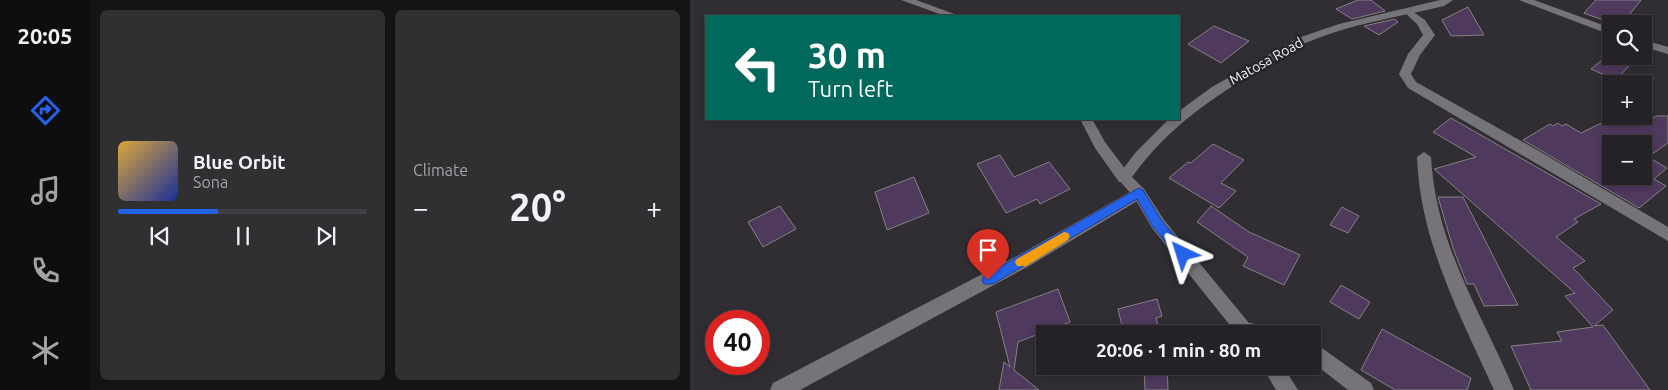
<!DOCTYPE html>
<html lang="en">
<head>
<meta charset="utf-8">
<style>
  :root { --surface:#242226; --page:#302f32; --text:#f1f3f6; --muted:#a3a4a7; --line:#413f43; --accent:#2563eb }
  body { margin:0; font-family:Ubuntu,sans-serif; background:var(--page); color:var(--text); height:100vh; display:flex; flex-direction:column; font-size:19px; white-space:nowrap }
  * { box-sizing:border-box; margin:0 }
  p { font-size:16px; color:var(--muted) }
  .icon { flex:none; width:28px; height:28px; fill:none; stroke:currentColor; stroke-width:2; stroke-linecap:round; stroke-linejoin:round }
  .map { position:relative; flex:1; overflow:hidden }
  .details { display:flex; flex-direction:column; gap:10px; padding:10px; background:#141315; width:600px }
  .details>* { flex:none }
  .hud { position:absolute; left:15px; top:15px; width:475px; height:105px; border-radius:0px; box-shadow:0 2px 8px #0003,0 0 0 1px var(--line); background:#00695c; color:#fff; overflow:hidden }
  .tools { position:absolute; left:912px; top:15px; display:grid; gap:10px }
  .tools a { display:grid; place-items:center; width:50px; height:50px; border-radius:0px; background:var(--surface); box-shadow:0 2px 8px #0003,0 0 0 1px var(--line); font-size:25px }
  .speed { position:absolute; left:15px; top:310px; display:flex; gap:10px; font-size:25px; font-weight:700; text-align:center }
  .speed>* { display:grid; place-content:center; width:65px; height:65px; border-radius:50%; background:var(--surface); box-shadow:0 2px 8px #0003,0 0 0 1px var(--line); line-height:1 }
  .speed .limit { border:8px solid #d22; background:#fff; color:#111 }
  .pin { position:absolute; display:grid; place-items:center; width:42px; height:42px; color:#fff; margin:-51px -21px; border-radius:50% 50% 50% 0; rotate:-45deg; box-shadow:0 0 5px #0007 }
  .pin .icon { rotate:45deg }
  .me { position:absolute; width:55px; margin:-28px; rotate:319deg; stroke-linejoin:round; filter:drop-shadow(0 0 4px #0008) }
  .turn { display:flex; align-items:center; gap:18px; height:105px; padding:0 20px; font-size:22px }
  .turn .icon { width:65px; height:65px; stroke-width:2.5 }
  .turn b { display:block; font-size:35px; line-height:42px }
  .big { font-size:38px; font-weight:700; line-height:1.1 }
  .details .tile { flex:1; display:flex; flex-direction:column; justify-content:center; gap:8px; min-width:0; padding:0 18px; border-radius:8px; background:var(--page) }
  .song { display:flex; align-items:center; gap:15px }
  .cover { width:60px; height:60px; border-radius:8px; background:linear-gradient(135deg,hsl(40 70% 55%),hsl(230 70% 35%)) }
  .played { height:5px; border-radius:2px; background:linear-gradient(90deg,var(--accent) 40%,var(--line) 40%) }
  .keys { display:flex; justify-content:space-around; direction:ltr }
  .heat { display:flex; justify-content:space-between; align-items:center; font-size:28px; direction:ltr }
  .details .tiles { flex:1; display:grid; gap:10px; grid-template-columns:repeat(2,1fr) }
  .trip { position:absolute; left:346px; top:325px; width:285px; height:50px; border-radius:0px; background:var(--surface); box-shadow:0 2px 8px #0003,0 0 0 1px var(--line); font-weight:700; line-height:50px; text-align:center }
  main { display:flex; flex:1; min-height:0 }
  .tab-bar { display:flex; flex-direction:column; width:90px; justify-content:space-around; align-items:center; background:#0e0e0f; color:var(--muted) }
  .tab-bar .icon { width:35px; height:35px }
  .tab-bar .active { color:var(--accent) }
  .tab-bar b { font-size:22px; color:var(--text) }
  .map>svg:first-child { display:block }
</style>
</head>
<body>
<main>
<nav class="tab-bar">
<b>20:05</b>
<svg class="icon active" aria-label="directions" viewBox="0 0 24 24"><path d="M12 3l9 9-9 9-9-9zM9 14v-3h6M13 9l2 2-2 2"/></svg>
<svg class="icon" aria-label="music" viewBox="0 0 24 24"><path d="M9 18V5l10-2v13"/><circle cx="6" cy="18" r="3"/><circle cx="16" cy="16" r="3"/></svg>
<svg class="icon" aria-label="phone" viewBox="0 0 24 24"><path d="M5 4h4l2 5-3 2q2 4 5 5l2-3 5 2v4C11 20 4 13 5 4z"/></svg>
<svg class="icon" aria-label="climate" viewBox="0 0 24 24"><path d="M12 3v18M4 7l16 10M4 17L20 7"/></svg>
</nav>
<section class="details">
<div class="tiles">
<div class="tile">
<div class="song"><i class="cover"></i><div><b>Blue Orbit</b><p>Sona</p></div></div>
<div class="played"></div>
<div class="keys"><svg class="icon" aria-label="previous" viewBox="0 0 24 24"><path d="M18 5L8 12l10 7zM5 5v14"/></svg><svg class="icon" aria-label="pause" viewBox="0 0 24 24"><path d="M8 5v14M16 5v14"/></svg><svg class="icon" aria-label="next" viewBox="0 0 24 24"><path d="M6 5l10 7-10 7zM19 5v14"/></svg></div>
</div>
<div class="tile"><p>Climate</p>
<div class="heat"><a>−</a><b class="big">20°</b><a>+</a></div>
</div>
</div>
</section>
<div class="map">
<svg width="978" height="390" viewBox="0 0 978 390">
  <rect width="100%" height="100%" fill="#302e32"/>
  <path fill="#4f395d" stroke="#848186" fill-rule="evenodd" d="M668 0H681L695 11 662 19 646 9Z
    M906 0H951L932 24H924L894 13Z
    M778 7 794 35 761 36 752 20Z
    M705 19 708 22 689 35 674 26Z
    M524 26 559 41 531 63 498 44Z
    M917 56H948L926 80 901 69Z
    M926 116H938L945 120 952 117 959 121 966 116H978V143L958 157 977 168 964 179 976 186 949 208 833 140 860 124 863 126 868 123 872 126 876 124 891 133ZM921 144H954V176H921Z
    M761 118 911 204 884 219 888 222 866 237 895 261 883 268 923 310 904 326 913 325 960 390H841L821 346 872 341 867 332 903 327 875 296 885 293 744 169 786 157 743 132Z
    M523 144 554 160 531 183 546 191 529 208 479 178 498 162 501 163Z
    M310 155 324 177 359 162 380 189 350 204 347 199 316 213 287 164Z
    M224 177 239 213 197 230 185 192Z
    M748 197H773L828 305 794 306 784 284H777L763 248Z
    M90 206 106 229 73 247 58 222Z
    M521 206 559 232 610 255 594 285 553 266 558 257 507 222Z
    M652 207 669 216 658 233 640 225Z
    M651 285 680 302 669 319 640 302Z
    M368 289 380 322 328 342 324 370 349 390H309L314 362 320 367 306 312Z
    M467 299 472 316 466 318 470 334H434L428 309Z
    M692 329 781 378 777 390H705L671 370Z
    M454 366H477L478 390H455Z"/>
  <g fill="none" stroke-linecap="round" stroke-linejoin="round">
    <path fill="#777479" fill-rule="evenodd" d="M211 0H226L270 16H255Z
      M829 0H844L921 28V35Z
      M719 9 735 20 745 35 730 55 721 74 726 82 849 151 978 227V241L718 88 709 74 718 54 733 35 727 24 714 12Z
      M954 40 978 47V54L954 47Z
      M390 119H402L415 142 439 174 441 178 439 182H429L405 148Z
      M734 152 741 157C746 246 791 311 824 390H804C770 315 730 241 727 157Z
      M449 187 454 189 456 193 454 197 339 266 110 390H80L83 383 327 256Z
      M556 322 584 328 586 334H549L547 330 550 324Z
      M622 341 681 383 684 390H658L622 362Z"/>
    <path fill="#777479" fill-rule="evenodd" d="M750 0H763L754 6C708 17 661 24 618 42 603 48 589 58 575 66 522 98 479 126 442 177L454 189 474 220 568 334H547L462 228 444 197 427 178 429 174 446 152 479 119H489V111L522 87 608 38 649 24Z
      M572 366H593L608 390H586Z"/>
  </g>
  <path fill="#2563eb" stroke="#184099" d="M449 188 453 190 472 221 498 251 500 254 498 258H489L463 227 447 199 303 284H294L292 280 294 276Z"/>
  <path fill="#f59e0b" d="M374 232 378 233 380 236 378 240 336 266H327L325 262 327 259Z"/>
  <g text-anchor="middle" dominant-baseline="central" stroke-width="5" stroke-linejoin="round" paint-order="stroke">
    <g font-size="14" fill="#f6f4f7" stroke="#262428">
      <text transform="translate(576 61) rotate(-29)">Matosa Road</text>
    </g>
  </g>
</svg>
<div class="tools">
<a><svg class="icon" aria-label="search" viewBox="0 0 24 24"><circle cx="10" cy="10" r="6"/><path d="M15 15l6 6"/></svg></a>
<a>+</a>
<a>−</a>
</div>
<div class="speed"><div class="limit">40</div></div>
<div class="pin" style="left:298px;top:280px;background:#d93025"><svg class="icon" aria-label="arrive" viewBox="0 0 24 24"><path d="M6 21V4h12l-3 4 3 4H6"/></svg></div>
<svg class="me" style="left:493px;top:254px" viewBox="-20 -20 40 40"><path d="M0-17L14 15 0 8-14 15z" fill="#2563eb" stroke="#fff" stroke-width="4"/></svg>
<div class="trip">20:06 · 1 min · 80 m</div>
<div class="hud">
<div class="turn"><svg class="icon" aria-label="left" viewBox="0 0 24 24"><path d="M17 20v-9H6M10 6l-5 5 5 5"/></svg><div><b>30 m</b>Turn left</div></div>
</div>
</div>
</main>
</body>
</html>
